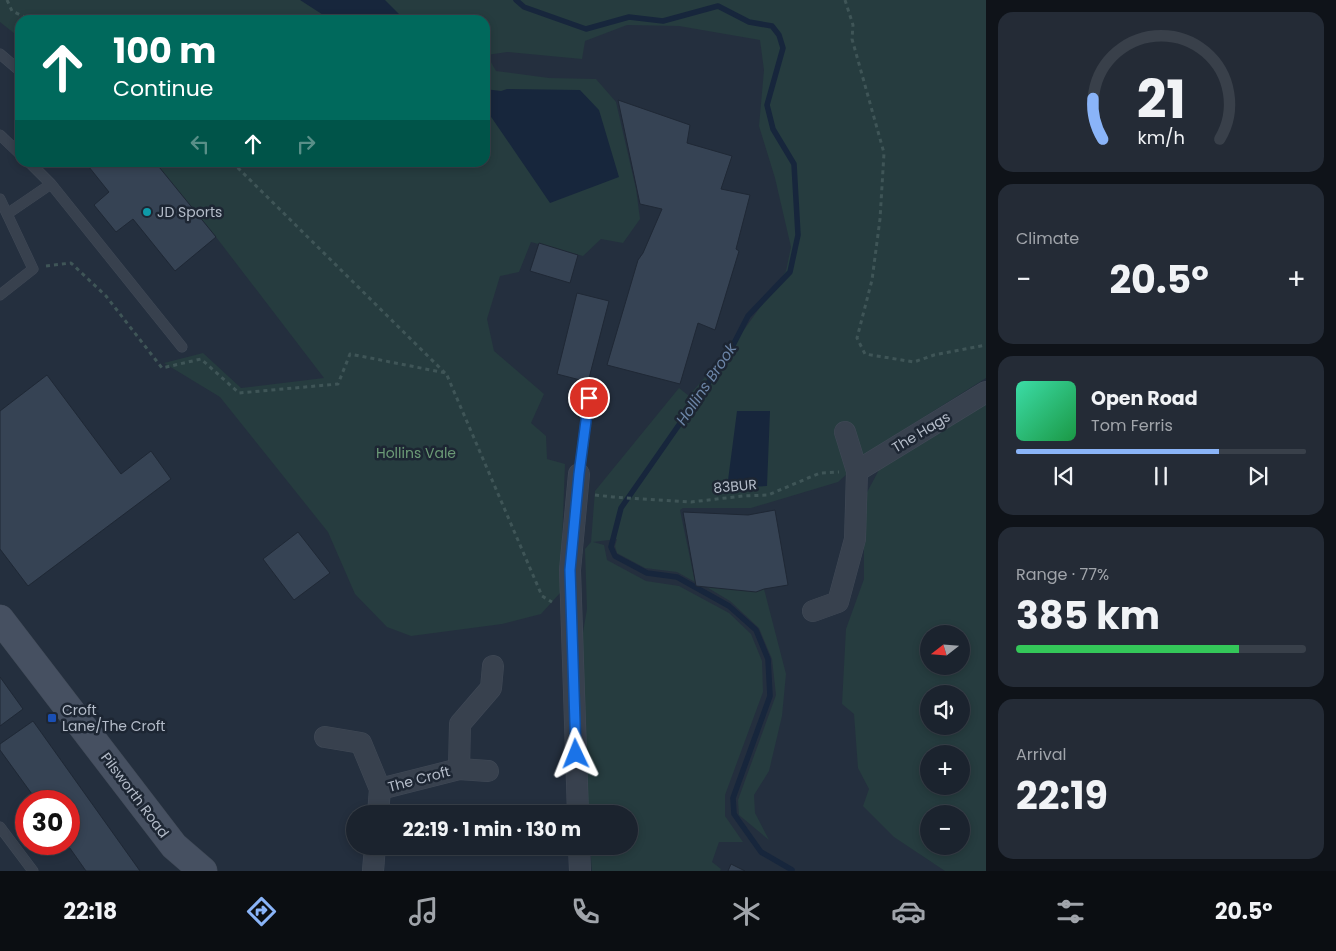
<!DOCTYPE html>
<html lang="en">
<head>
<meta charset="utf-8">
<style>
  :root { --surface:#1b232e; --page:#242b36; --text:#f1f3f6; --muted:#a0a4aa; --line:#39404a; --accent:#8ab4f8 }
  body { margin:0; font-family:Poppins,sans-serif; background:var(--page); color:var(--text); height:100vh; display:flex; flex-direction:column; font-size:19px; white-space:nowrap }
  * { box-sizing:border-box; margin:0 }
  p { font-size:16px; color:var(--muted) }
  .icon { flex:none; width:28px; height:28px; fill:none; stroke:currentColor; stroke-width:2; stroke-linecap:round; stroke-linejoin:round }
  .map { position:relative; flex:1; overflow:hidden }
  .sheet { display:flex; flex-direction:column; gap:12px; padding:12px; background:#0f1319; width:350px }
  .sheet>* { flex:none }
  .banner { position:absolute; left:15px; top:15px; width:475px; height:152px; border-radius:15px; box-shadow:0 2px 8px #0003,0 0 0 1px var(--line); background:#00695c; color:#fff; overflow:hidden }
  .needle { width:32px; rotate:253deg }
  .tools { position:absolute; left:920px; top:625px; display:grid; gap:10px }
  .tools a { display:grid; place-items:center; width:50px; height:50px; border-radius:50%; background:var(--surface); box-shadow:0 2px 8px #0003,0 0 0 1px var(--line); font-size:25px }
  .speed { position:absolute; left:15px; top:790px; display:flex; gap:10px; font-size:25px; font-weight:700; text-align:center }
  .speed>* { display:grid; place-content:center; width:65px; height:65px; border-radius:50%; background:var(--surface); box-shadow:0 2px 8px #0003,0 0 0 1px var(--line); line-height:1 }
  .speed .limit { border:8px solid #d22; background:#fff; color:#111 }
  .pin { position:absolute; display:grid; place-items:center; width:42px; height:42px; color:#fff; margin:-21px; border:2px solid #fff; border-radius:50%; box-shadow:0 1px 5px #0007 }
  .me { position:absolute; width:55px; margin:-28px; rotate:358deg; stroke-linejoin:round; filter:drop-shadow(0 0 4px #0008) }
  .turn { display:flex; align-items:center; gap:18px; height:105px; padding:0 15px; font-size:22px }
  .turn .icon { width:65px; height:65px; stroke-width:2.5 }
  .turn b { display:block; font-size:35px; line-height:42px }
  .lanes { display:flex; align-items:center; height:48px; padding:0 15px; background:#0003; justify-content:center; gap:25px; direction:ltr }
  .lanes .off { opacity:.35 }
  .big { font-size:38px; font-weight:700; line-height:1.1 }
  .sheet .widget { flex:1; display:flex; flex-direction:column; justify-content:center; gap:8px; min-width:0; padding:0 18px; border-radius:15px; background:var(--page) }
  .sheet .dial { align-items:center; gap:0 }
  .dial svg { height:130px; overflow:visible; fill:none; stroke:var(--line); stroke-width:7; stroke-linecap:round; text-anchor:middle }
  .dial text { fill:var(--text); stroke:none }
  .song { display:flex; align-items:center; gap:15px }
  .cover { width:60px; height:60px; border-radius:8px; background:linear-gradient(135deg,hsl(160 70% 55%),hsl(140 70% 35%)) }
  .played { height:5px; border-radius:2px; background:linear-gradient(90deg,var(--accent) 70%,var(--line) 70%) }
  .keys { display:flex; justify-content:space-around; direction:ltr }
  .heat { display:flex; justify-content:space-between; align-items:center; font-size:28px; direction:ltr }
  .charge { height:8px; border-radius:4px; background:linear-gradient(90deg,#34c759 77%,var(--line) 0) }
  .trip { position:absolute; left:346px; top:805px; width:292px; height:50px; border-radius:25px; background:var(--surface); box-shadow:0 2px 8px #0003,0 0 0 1px var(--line); font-weight:700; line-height:50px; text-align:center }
  .tabs { display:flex; height:80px; justify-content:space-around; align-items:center; background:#0b0e12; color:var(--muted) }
  .tabs .icon { width:35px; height:35px }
  .tabs .selected { color:var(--accent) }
  .tabs b { font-size:22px; color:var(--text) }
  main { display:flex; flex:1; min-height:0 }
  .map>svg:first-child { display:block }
</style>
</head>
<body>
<main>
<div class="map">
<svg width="986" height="871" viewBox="0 0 986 871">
  <rect width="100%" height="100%" fill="#242f3e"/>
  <path fill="#263c3f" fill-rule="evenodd" d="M0 0H986V378L878 446 838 482 751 508H683L680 510 695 582 677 572 645 568 617 553 615 546 617 539 593 542 604 545 607 560 646 581 679 586 729 613 751 634 762 661 763 692 725 795V816L743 842H719L712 862 721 869 720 871H592L590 846H630V814H586L581 644 587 609 585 549 591 542 595 491 679 388 689 396 741 334 786 271 791 247 775 178 759 126 764 70 760 40 679 26 627 25 585 41 582 59 507 52 487 55 496 71 549 78 596 79 616 102 636 189 640 219 623 243 601 239 583 256 531 242 519 272 500 276 487 319 494 351 544 394 531 423 546 436 547 459 565 464 560 593 541 614 502 624 411 636 387 627 355 594 328 532 220 397 164 363 203 353 241 388 324 378 216 237 155 163 485 162V20H20V38L0 22Z
    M986 401V871H945L894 837 863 806 869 789 858 768 854 714 842 704 846 629 864 579V498L880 468ZM929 634H961V666H929ZM929 694H961V726H929ZM929 754H961V786H929ZM929 814H961V846H929Z
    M705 586 764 589 786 674 782 716 769 771 754 795 755 813 769 840 739 815 738 800 776 695 772 659 759 628 730 601Z"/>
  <path fill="#17263c" d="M300 0H385L405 20H331Z
    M485 89 501 91 507 89 580 90 599 110 619 177 550 203 485 108Z
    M737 411H770L767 486 727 488Z"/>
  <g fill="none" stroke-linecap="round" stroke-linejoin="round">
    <path stroke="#17263c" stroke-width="5.5" d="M516 0 524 7 586 29 629 17 663 21 718 6 749 22 772 26 779 35 783 48 767 105 773 129 794 164 798 235 790 272 748 316 729 353 621 508 611 547 615 556 647 573 677 577 729 606 756 630 768 659 770 696 733 798 734 814 761 852 792 870"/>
  </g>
  <path fill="#364354" stroke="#1f2835" d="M618 100 690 125 687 143 732 156 721 189 750 195 736 249 739 251 715 330 698 323 680 384 607 365 638 260 643 253 662 209 640 204Z
    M85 162H155L216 237 175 271 133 219 116 232 94 205 109 192Z
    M539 243 578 255 570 283 530 271Z
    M577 293 609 301 588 382 557 374Z
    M47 375 121 474 151 451 171 479 28 586 0 549V411Z
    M775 510 788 585 764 589 756 592 696 586 683 512 748 515Z
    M298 532 330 573 294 600 263 559Z
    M0 677 23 709 0 726Z
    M33 721 140 871H86L67 844H69V801H37L0 750V744Z
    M731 864 745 871H728Z"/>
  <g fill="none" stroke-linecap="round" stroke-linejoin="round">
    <defs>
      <path id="lane" d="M0 54 20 71
        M0 135 20 154
        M29 162 51 184
        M0 199 33 269 0 295
        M7 214 51 184 182 347
        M579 474 589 398
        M0 827 33 871"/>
      <path id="street" d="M857 471 986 392
        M813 611 838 602 855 539 857 471 845 432
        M325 737 361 743 380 789 378 814
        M459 769 460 724 491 688 493 666
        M380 789 459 769 488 771
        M578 814 570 570 579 474
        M579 846 580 871
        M373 871 375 846"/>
      <path id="secondary" d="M0 619 174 846 203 871"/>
    </defs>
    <use href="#lane" stroke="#414a57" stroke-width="11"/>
    <use href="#street" stroke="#414a57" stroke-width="22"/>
    <use href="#secondary" stroke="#414a57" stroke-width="29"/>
    <path stroke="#3f5557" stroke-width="3" stroke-dasharray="4 4" stroke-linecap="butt" d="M7 0 12 11 31 20
      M845 0 853 25 852 39 884 153 880 219 872 280 857 338 865 354 914 362 934 355 986 345
      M232 162 445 373
      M46 266 71 263 106 296 162 368 201 359 239 393 338 384 350 354 446 373 542 596 552 602
      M595 495 613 497 691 502 743 496 768 495 820 473 839 472"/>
    <use href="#lane" stroke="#38414e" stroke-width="10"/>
    <use href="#street" stroke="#38414e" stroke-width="21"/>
    <use href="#secondary" stroke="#465061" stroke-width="28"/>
  </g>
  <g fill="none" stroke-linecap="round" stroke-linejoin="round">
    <defs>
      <path id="route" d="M576 754 570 570 579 474 589 398"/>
    </defs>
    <use href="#route" stroke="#114b97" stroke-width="12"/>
    <use href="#route" stroke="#1a73e8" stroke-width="9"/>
  </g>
  <circle fill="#0f9aa8" stroke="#1d2633" stroke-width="2" cx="147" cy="212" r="5"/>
  <rect fill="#1a4fb4" stroke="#1d2633" stroke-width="2" x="47" y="713" width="10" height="10" rx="2.5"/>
  <g text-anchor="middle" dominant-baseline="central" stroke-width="5" stroke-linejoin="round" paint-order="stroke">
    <g font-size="14" fill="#b4bcc9" stroke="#1d2633" text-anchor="start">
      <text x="157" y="212">JD Sports</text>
      <text x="62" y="710">Croft<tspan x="62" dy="16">Lane/The Croft</tspan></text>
    </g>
    <g font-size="14" fill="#b4bcc9" stroke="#1d2633">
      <text transform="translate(921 432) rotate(-31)">The Hags</text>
      <text transform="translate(735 486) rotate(-5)">83BUR</text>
      <text transform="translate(419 779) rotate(-15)">The Croft</text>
      <text transform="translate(135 795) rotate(53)">Pilsworth Road</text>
    </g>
    <g font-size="14" fill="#6b9a76" stroke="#1d2633">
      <text x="416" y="453">Hollins Vale</text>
    </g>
    <g font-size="15" font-style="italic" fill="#6d86a8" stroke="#1d2633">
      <text transform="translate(706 384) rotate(-56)">Hollins Brook</text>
    </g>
  </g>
</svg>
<div class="tools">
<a><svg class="needle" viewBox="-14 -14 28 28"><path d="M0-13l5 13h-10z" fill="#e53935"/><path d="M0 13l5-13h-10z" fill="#a0a4aa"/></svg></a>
<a><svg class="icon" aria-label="sound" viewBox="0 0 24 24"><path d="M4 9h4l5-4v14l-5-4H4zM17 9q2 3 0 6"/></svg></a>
<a>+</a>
<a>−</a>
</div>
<div class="speed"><div class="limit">30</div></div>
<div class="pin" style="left:589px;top:398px;background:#d93025"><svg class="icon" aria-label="arrive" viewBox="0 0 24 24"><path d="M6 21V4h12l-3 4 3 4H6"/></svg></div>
<svg class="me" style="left:576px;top:754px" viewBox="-20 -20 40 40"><path d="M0-17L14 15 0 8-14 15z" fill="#1a73e8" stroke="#fff" stroke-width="4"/></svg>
<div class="trip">22:19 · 1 min · 130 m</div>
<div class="banner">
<div class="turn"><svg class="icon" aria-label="ahead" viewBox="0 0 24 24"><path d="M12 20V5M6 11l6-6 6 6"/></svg><div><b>100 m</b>Continue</div></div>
<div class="lanes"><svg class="icon off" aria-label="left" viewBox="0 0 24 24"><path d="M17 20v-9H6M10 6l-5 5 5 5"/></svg><svg class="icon" aria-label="ahead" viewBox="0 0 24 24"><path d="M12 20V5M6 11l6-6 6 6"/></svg><svg class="icon off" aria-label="right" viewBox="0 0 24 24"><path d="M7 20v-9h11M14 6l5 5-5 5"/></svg></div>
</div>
</div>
<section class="sheet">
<div class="widget dial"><svg viewBox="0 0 100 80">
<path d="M14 69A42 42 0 1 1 86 69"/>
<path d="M14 69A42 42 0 0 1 8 44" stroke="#8ab4f8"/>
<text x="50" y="56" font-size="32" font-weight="700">21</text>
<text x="50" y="72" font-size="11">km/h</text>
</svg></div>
<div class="widget"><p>Climate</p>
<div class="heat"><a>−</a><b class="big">20.5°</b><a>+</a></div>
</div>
<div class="widget">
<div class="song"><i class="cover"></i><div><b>Open Road</b><p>Tom Ferris</p></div></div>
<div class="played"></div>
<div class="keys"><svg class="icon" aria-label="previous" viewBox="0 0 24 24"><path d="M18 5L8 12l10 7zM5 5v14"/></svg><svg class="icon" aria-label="pause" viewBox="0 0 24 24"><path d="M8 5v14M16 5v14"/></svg><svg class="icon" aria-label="next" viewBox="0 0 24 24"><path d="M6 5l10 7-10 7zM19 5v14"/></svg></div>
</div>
<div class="widget"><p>Range · 77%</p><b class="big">385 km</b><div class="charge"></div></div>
<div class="widget"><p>Arrival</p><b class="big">22:19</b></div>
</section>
</main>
<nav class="tabs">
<b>22:18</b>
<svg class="icon selected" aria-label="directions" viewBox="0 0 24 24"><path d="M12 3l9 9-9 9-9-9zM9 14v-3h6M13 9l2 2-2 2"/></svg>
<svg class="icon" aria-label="music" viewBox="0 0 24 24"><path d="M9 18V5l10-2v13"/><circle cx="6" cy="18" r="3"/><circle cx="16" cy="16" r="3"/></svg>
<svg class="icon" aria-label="phone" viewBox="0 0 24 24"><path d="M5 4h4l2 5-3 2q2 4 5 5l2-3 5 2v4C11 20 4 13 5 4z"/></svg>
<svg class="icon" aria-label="climate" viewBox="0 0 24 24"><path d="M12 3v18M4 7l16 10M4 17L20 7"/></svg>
<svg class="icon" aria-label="car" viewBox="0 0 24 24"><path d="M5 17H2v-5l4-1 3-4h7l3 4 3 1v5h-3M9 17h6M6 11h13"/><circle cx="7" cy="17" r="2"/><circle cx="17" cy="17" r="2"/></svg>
<svg class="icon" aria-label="filters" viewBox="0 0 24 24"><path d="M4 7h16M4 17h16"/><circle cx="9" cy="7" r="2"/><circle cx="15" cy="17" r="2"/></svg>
<b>20.5°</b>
</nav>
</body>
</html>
